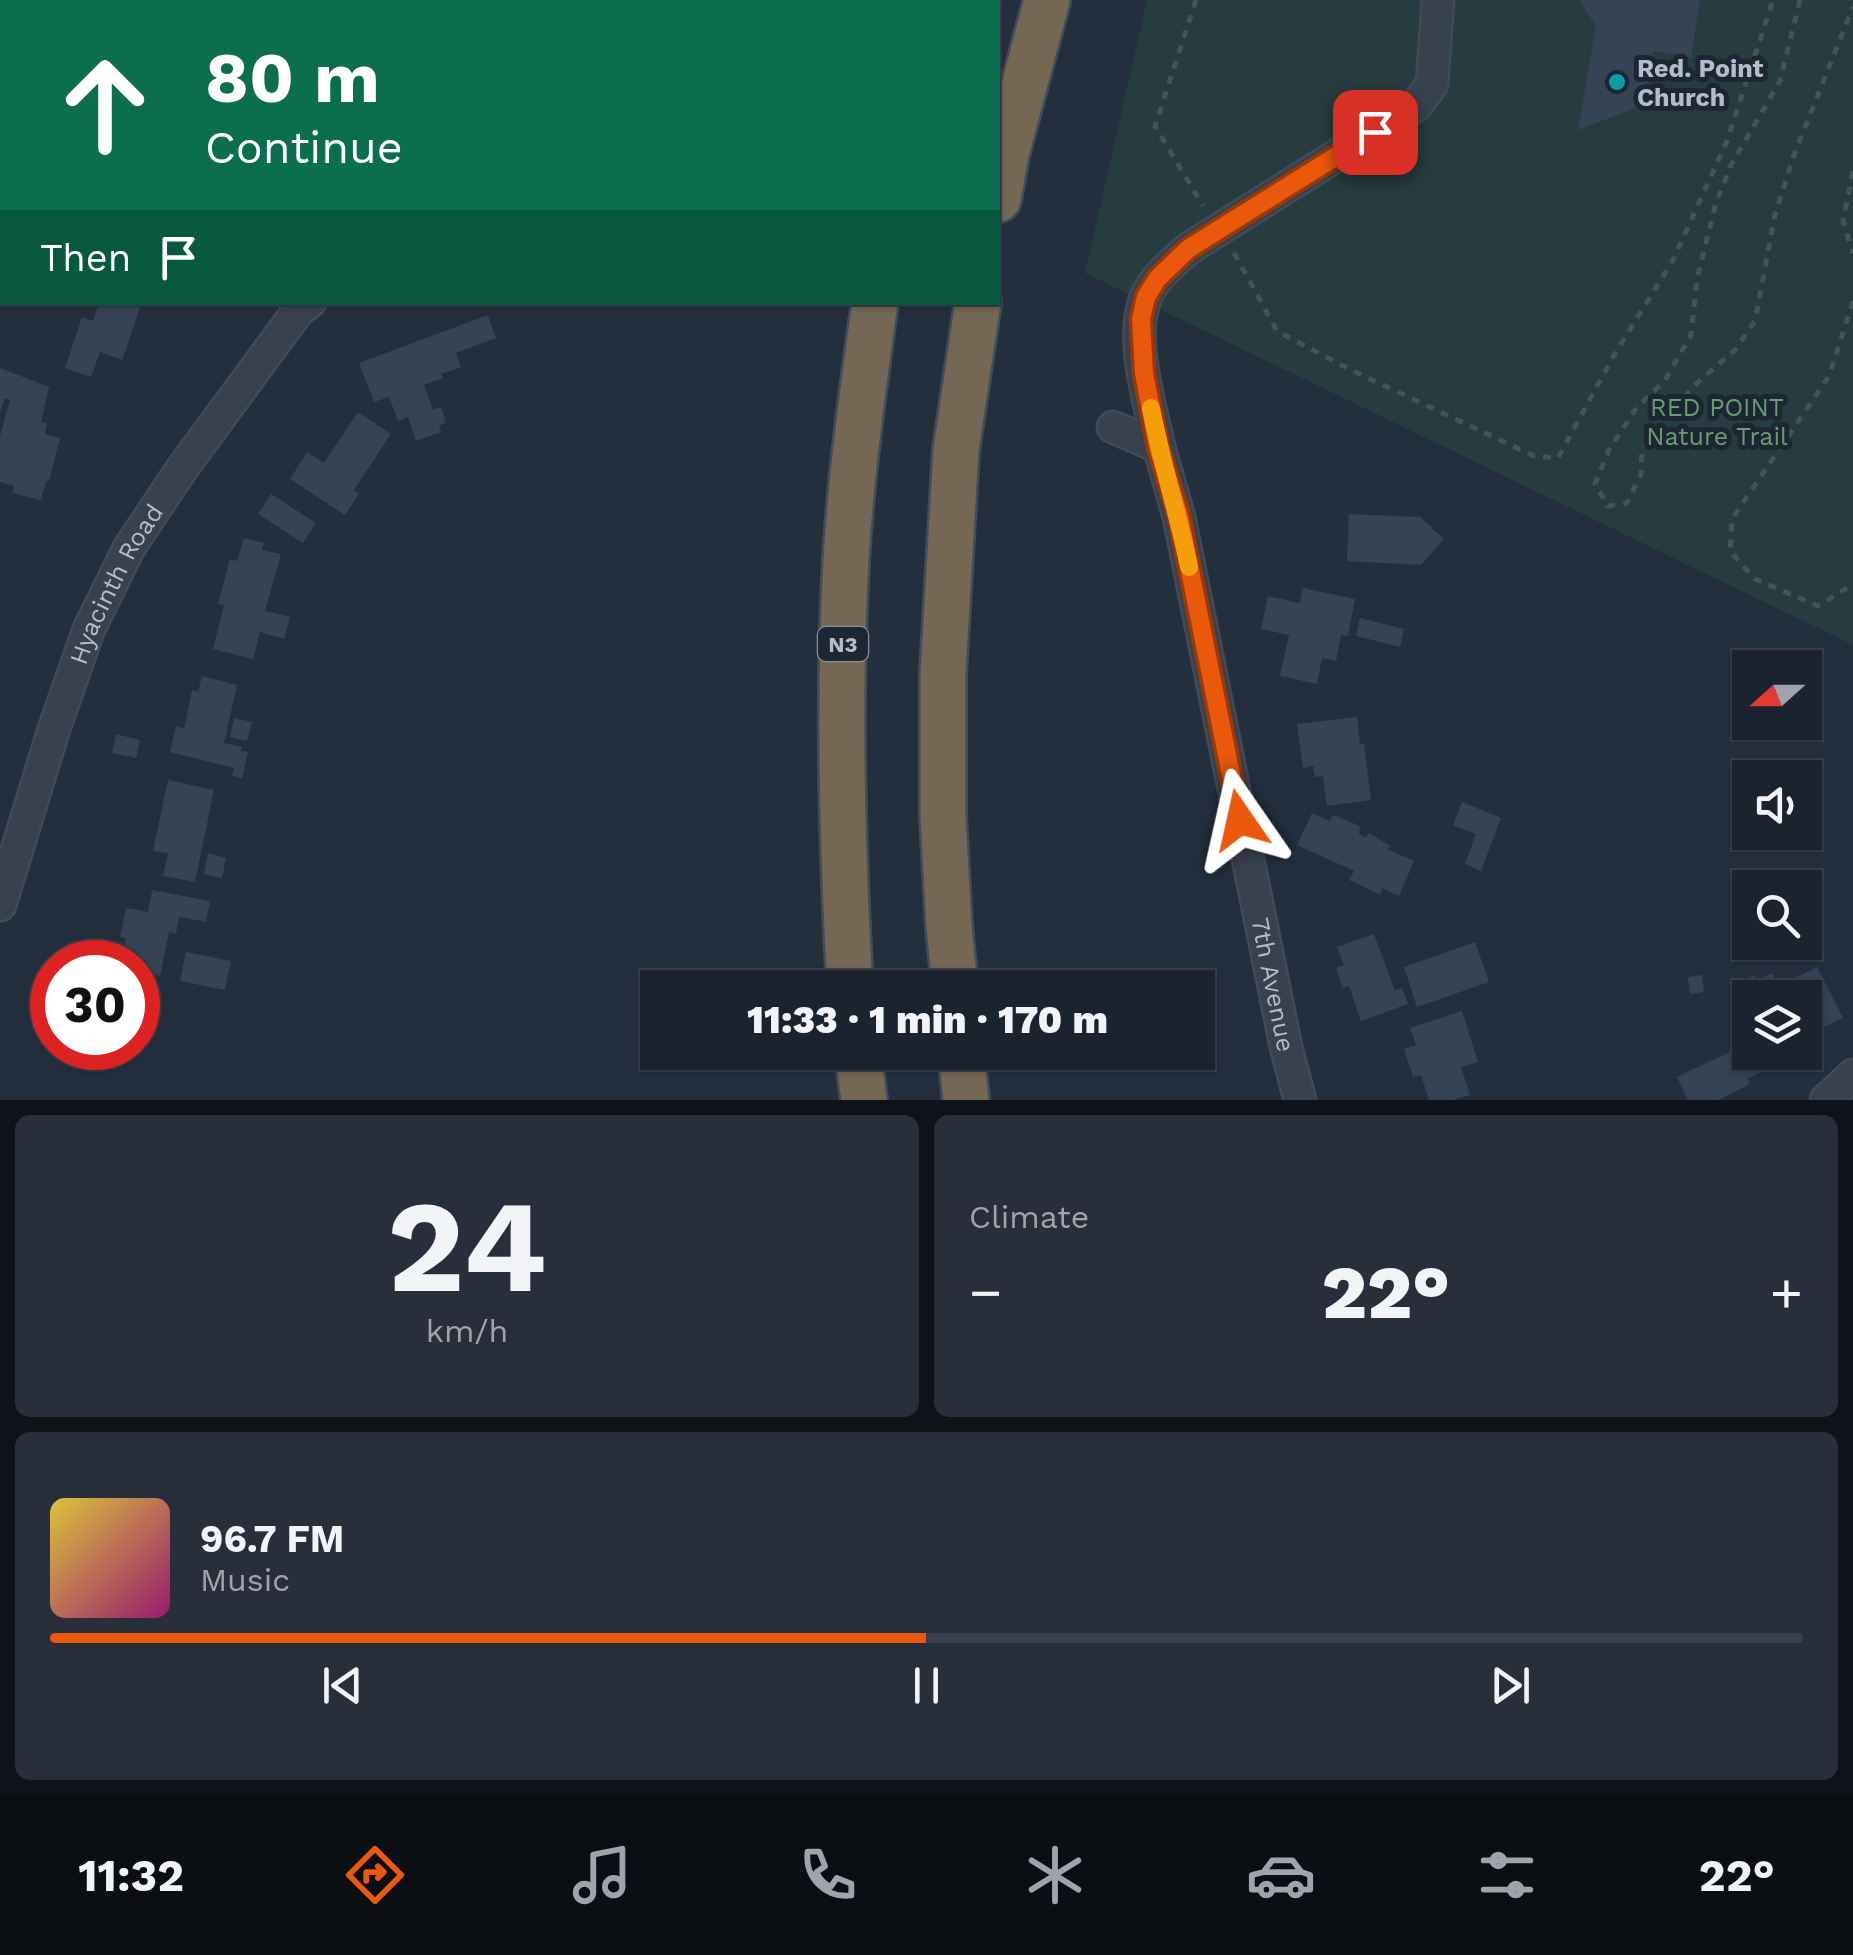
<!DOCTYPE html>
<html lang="en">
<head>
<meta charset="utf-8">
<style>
  :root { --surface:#1b232e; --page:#282f3a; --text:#f1f3f6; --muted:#a0a4aa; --line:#39404a; --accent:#ea580c }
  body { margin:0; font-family:"Work Sans",sans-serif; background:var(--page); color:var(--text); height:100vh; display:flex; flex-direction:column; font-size:38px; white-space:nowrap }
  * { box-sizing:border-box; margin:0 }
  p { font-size:32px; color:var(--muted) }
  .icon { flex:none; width:55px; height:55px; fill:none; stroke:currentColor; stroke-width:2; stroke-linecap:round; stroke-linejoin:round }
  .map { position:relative; height:1100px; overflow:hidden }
  .side { display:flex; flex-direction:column; gap:15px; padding:15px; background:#0f1319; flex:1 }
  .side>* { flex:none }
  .guide { position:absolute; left:0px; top:0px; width:1000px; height:305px; box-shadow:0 2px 8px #0004,0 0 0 2px var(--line); background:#0b6e4f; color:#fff; overflow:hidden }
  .needle { width:65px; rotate:249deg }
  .tools { position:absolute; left:1732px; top:650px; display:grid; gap:20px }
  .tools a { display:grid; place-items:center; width:90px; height:90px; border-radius:0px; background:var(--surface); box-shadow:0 2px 8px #0004,0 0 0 2px var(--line); font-size:50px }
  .speed { position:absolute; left:30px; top:940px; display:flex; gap:20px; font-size:50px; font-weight:700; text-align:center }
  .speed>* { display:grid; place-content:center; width:130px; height:130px; border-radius:50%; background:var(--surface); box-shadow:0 2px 8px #0004,0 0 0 2px var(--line); line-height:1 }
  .speed .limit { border:15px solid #d22; background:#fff; color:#111 }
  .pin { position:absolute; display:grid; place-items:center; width:85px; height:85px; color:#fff; margin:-42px; border-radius:20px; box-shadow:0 5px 15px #0006 }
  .me { position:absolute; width:110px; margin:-55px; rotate:349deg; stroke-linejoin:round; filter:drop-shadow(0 0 8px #0008) }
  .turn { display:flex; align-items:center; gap:35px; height:210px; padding:0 40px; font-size:45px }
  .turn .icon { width:130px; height:130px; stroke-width:2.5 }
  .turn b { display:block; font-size:70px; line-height:85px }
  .then { display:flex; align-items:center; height:95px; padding:0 40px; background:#0003; gap:20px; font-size:38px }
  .big { font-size:75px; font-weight:800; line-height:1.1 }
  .side .widget { flex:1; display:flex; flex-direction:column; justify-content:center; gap:15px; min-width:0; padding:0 35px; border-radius:15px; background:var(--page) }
  .side .dial { align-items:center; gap:0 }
  .dial b { font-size:130px; line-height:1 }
  .song { display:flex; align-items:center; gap:30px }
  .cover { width:120px; height:120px; border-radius:15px; background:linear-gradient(135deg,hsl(50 70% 55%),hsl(320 70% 35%)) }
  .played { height:10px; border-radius:5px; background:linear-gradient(90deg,var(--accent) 50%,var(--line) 50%) }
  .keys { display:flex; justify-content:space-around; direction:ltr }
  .heat { display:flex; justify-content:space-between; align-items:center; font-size:55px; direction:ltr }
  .side .tiles { flex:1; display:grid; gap:15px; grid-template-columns:1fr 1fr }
  .widget:last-child { grid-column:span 2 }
  .trip { position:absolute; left:640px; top:970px; width:575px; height:100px; border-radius:0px; background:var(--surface); box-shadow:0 2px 8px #0004,0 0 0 2px var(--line); font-weight:800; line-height:100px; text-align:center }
  .tabs { display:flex; height:160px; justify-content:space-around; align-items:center; background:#0b0e12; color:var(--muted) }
  .tabs .icon { width:70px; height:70px }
  .tabs .active { color:var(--accent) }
  .tabs b { font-size:45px; color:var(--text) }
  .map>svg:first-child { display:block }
</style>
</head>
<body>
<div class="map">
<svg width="1853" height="1100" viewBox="0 0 1853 1100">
  <rect width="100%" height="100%" fill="#242f3e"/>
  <path fill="#263c3f" d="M1147 0H1853V645L1085 273Z"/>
  <path fill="#364354" d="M1579 0H1700L1691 58 1653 51 1643 105 1578 130 1596 26Z
    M99 302H142L122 360 100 352 91 377 65 368 82 317 93 321Z
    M488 315 496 338 456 353 461 367 441 374 443 378 424 385 433 410 441 407 446 423 439 425 441 432 416 441 408 417 398 421 389 397 374 402 359 363Z
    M0 368 49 387 41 422 47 423 45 434 60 438 49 481H46L41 500 12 493 14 486 0 482V436L10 400 5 398 0 412Z
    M358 412 391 434 354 490 359 494 345 515 290 479 307 452 324 463Z
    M271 494 316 523 303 543 258 514Z
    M1349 514 1420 517 1444 539 1421 565 1347 561Z
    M244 538 264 543 262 550 281 554 265 611 290 617 284 639 260 632 253 659 213 649 224 605 218 604 230 559 237 561Z
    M1303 588 1355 599 1348 636 1341 635 1336 661 1322 658 1317 684 1280 676 1289 635 1261 629 1268 596 1300 603Z
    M1360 618 1404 629 1400 647 1356 636Z
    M202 676 237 685 224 743 242 747 241 751 248 752 242 778 232 776 234 768 170 752 176 726 184 729 192 690 198 692Z
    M1357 717 1360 744H1364L1371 800 1327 806 1323 776 1315 777 1313 766 1303 768 1297 724Z
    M234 718 252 722 247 741 230 737Z
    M116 734 140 740 136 758 112 753Z
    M168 780 214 790 195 882 163 876 168 853 153 851Z
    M1462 802 1501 818 1481 871 1465 864 1476 834 1453 825Z
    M1312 813 1330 821 1333 815 1360 826 1359 834 1366 838 1368 833 1391 846 1387 849 1414 861 1399 896 1382 888 1381 895 1349 880 1354 871 1297 845Z
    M208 853 226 858 222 878 204 874Z
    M152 890 210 901 206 922 179 917 176 934 169 932 160 976 138 972V962H122L126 938 120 937 126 908 148 912Z
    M1374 934 1395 991 1402 988 1408 1004 1361 1021 1349 986 1343 988 1336 968 1344 965 1337 947Z
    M1475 942 1489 982 1417 1007 1404 967Z
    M186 952 231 961 225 990 180 981Z
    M1817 967 1843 1018 1822 1028 1817 1018 1805 1024 1811 1036 1805 1039V998H1752L1743 981 1754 975 1757 981 1773 973 1775 984 1780 981 1784 984Z
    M1702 975 1704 992 1690 994 1688 977Z
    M1462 1011 1478 1062 1461 1067 1470 1095 1453 1100H1429L1421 1075 1413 1077 1404 1049 1416 1045 1410 1028Z
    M1746 1044 1760 1073 1747 1079 1750 1084 1718 1100H1688L1677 1077Z"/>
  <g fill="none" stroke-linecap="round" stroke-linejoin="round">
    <defs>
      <g id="minor">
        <path d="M307 0 313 2"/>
        <path d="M568 2 569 0"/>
        <path id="s1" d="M1113 427 1159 447 1179 517 1286 1047 1300 1100"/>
        <path d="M1159 447C1150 404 1129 338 1146 297 1154 277 1173 263 1188 249L1417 105 1432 84 1438 0"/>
        <path id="s2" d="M0 905 54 729 89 629 129 548 181 470 298 311 310 302"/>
        <path d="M1826 1100 1853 1075"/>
      </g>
      <path id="highway" d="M940 2 941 0
        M998 199 1006 154 1047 0
        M850 988C842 845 838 703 846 560 851 474 863 388 875 302
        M955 988 949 926 943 817V673L956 450 978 302
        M858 1052 864 1100
        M961 1052 966 1100"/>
    </defs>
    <use href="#minor" stroke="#414a57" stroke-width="35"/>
    <use href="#highway" stroke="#434c59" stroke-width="50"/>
    <path stroke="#3f5557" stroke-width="5" stroke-dasharray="8 8" stroke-linecap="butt" d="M1196 0 1155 126 1203 206
      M1800 0 1780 81 1731 165 1716 203 1697 279 1691 335 1665 380 1635 410 1609 450 1595 484 1608 506 1627 503 1641 474 1642 450 1660 423 1698 382 1735 350 1755 321 1775 215 1794 155 1853 7
      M1853 171 1843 221 1853 253
      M1234 253 1277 331 1349 369 1534 456 1558 458 1613 357 1673 260 1727 141 1773 0
      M1853 301 1829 376 1732 519 1730 551 1755 579 1818 606 1853 584"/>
    <use href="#minor" stroke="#38414e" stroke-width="30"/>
    <use href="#highway" stroke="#746855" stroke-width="45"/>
  </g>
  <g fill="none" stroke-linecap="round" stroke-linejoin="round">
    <defs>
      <path id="route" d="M1240 820 1179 516 1158 447 1144 373 1141 319 1146 297 1157 279 1188 249 1375 132"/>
    </defs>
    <use href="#route" stroke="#983908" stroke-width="25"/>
    <use href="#route" stroke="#ea580c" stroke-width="18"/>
    <path stroke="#f59e0b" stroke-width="18" d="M1151 408C1161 461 1178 513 1189 567"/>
  </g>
  <circle fill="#0f9aa8" stroke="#1d2633" stroke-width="4" cx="1617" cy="82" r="10"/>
  <g text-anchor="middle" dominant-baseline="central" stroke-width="10" stroke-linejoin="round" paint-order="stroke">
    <rect fill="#1d2633" stroke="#878f9c" stroke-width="2.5" x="818" y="627" width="50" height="34" rx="8"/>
    <g font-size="22" font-weight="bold" fill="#b4bcc9">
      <text x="843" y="644">N3</text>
    </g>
    <g font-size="25" font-weight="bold" fill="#b4bcc9" stroke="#1d2633" text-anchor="start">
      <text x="1637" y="68">Red. Point<tspan x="1637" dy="29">Church</tspan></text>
    </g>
    <g font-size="25" fill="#6b9b76" stroke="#1d2633">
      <text x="1717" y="407">RED POINT<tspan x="1717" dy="29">Nature Trail</tspan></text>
    </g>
    <g font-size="25" fill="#b4bcc9" stroke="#1d2633">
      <text stroke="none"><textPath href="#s2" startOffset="342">Hyacinth Road</textPath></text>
      <text stroke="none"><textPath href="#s1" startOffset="600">7th Avenue</textPath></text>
    </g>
  </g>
</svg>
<div class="tools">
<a><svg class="needle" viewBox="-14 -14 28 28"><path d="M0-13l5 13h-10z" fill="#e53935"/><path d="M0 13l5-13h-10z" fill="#a0a4aa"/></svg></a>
<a><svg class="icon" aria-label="sound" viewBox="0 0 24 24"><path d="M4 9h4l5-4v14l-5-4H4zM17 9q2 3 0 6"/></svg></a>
<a><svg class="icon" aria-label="search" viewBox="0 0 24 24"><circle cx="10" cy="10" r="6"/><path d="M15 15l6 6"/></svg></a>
<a><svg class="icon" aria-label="layers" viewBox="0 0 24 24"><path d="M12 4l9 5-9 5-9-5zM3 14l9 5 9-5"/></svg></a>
</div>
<div class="speed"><div class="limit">30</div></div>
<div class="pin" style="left:1375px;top:132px;background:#d93025"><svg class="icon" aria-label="arrive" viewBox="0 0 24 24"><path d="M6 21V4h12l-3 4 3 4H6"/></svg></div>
<svg class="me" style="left:1240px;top:820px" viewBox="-20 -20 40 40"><path d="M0-17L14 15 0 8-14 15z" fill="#ea580c" stroke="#fff" stroke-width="4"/></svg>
<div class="trip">11:33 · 1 min · 170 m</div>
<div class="guide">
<div class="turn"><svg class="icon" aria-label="ahead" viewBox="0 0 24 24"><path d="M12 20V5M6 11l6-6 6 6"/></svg><div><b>80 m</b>Continue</div></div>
<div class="then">Then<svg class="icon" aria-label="arrive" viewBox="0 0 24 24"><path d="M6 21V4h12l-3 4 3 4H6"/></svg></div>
</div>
</div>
<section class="side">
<div class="tiles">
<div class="widget dial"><b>24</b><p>km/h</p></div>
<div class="widget"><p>Climate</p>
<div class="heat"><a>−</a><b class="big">22°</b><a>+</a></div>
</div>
<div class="widget">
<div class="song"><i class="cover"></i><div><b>96.7 FM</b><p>Music</p></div></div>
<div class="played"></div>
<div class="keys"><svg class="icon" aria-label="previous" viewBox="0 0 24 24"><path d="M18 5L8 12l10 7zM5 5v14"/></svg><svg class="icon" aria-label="pause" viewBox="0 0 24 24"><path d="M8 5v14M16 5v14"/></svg><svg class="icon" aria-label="next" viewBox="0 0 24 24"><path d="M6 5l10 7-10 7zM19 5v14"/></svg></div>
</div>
</div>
</section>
<nav class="tabs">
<b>11:32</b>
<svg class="icon active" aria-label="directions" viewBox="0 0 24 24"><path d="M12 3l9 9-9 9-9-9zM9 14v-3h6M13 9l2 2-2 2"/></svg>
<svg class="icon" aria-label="music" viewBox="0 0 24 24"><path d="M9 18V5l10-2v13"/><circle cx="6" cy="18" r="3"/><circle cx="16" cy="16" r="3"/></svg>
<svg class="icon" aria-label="phone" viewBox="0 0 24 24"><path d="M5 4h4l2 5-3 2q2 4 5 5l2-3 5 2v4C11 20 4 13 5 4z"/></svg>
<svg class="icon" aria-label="climate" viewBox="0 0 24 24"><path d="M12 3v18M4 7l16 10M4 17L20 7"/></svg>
<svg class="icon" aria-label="car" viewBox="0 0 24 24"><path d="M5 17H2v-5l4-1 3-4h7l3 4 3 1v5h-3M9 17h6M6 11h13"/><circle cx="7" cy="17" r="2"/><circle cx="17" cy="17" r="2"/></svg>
<svg class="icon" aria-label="filters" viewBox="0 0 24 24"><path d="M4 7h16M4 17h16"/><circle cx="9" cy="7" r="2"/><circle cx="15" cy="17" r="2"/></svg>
<b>22°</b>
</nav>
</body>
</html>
